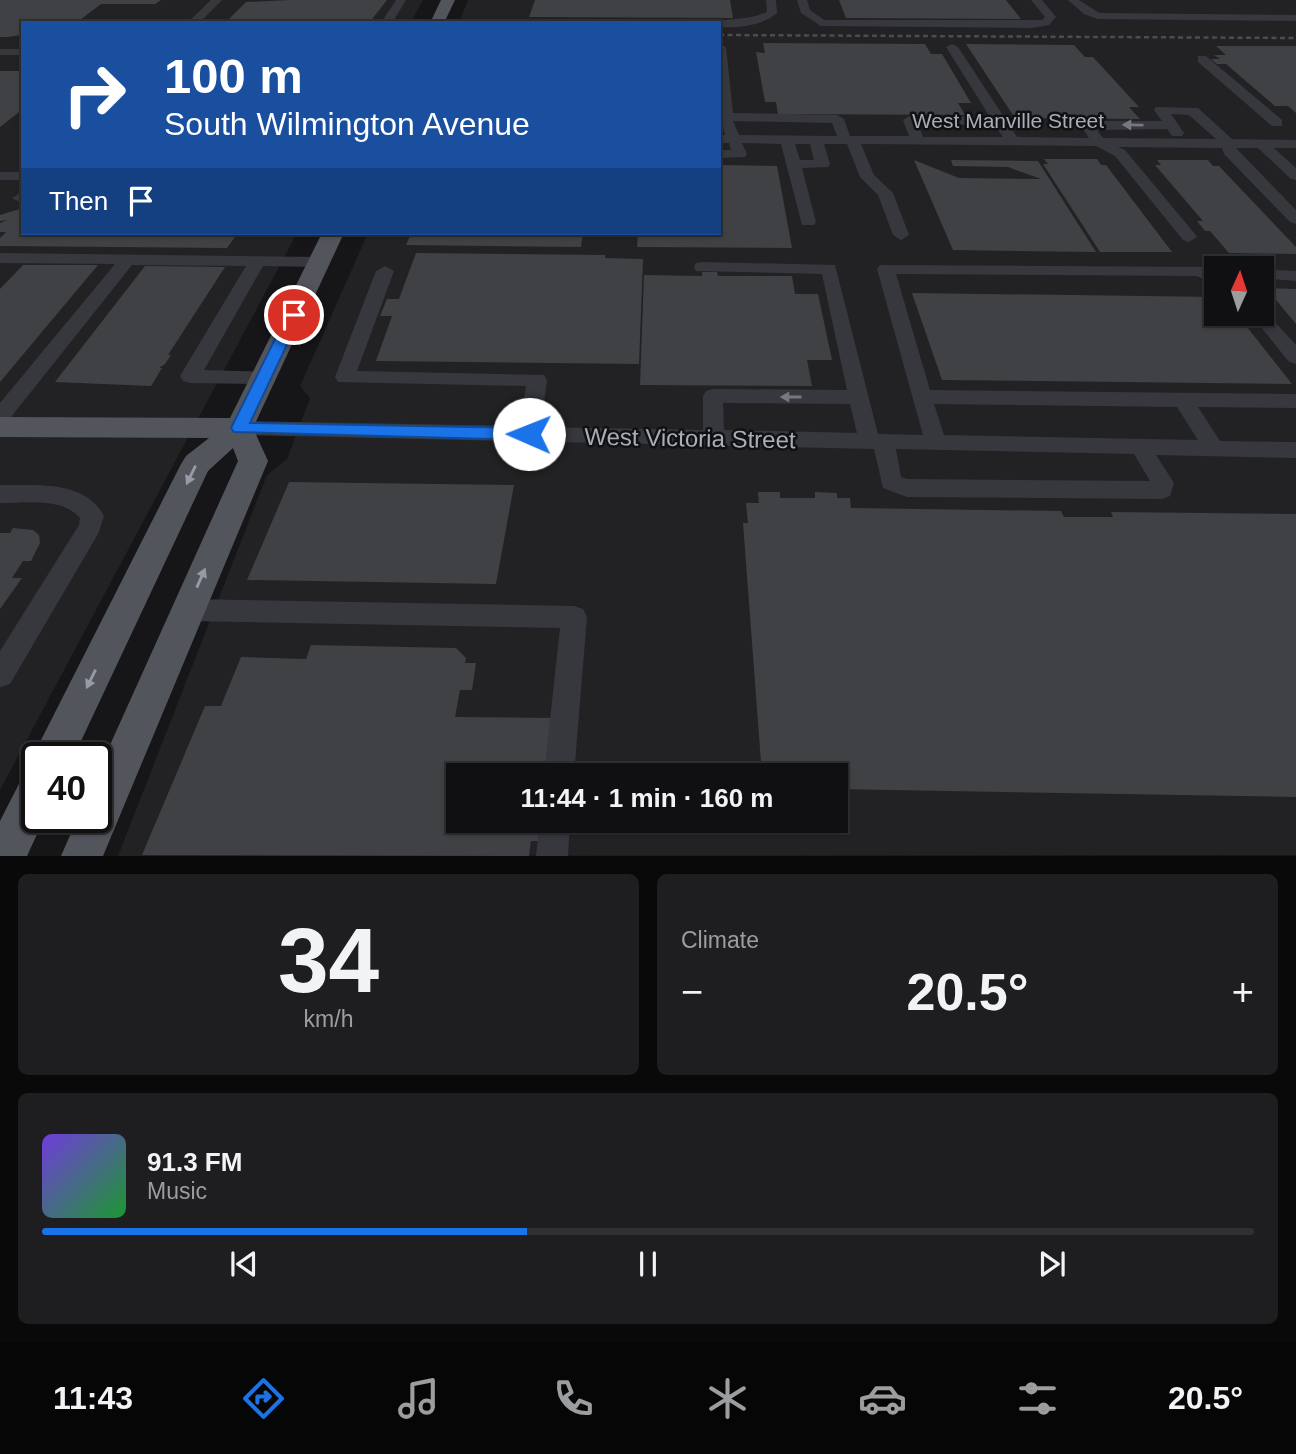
<!DOCTYPE html>
<html lang="en">
<head>
<meta charset="utf-8">
<style>
  :root { --surface:#101012; --page:#1e1e20; --text:#f1f3f6; --muted:#9c9d9f; --line:#303032; --accent:#1a73e8 }
  body { margin:0; font-family:Helvetica,sans-serif; background:var(--page); color:var(--text); height:100vh; display:flex; flex-direction:column; font-size:26px; white-space:nowrap }
  * { box-sizing:border-box; margin:0 }
  p { font-size:23px; color:var(--muted) }
  .icon { flex:none; width:38px; height:38px; fill:none; stroke:currentColor; stroke-width:2; stroke-linecap:round; stroke-linejoin:round }
  .map { position:relative; height:856px; overflow:hidden }
  .sheet { display:flex; flex-direction:column; gap:18px; padding:18px; background:#09090a; flex:1 }
  .sheet>* { flex:none }
  .banner { position:absolute; left:21px; top:21px; width:700px; height:214px; border-radius:0px; box-shadow:0 2px 5px #0004,0 0 0 2px var(--line); background:#1a4fa0; color:#fff; overflow:hidden }
  .needle { width:46px; rotate:3deg }
  .buttons { position:absolute; left:1204px; top:256px; display:grid; gap:14px }
  .buttons a { display:grid; place-items:center; width:70px; height:70px; border-radius:0px; background:var(--surface); box-shadow:0 2px 5px #0004,0 0 0 2px var(--line); font-size:35px }
  .speed { position:absolute; left:21px; top:742px; display:flex; gap:14px; font-size:35px; font-weight:700; text-align:center }
  .speed>* { display:grid; place-content:center; width:91px; height:91px; border-radius:50%; background:var(--surface); box-shadow:0 2px 5px #0004,0 0 0 2px var(--line); line-height:1 }
  .speed .limit { border:4px solid #111; border-radius:10px; background:#fff; color:#111 }
  .pin { position:absolute; display:grid; place-items:center; width:60px; height:60px; color:#fff; margin:-30px; border:4px solid #fff; border-radius:50%; box-shadow:0 2px 7px #0007 }
  .me { position:absolute; width:77px; margin:-38px; rotate:271deg; stroke-linejoin:round; filter:drop-shadow(0 0 5px #0008) }
  .turn { display:flex; align-items:center; gap:24px; height:147px; padding:0 28px; font-size:32px }
  .turn .icon { width:91px; height:91px; stroke-width:2.5 }
  .turn b { display:block; font-size:49px; line-height:60px }
  .then { display:flex; align-items:center; height:66px; padding:0 28px; background:#0003; gap:14px; font-size:26px }
  .big { font-size:52px; font-weight:800; line-height:1.1 }
  .sheet .card { flex:1; display:flex; flex-direction:column; justify-content:center; gap:10px; min-width:0; padding:0 24px; border-radius:10px; background:var(--page) }
  .sheet .dial { align-items:center; gap:0 }
  .dial b { font-size:91px; line-height:1 }
  .song { display:flex; align-items:center; gap:21px }
  .cover { width:84px; height:84px; border-radius:10px; background:linear-gradient(135deg,hsl(260 70% 55%),hsl(130 70% 35%)) }
  .played { height:7px; border-radius:4px; background:linear-gradient(90deg,var(--accent) 40%,var(--line) 40%) }
  .keys { display:flex; justify-content:space-around; direction:ltr }
  .heat { display:flex; justify-content:space-between; align-items:center; font-size:38px; direction:ltr }
  .sheet .tiles { flex:1; display:grid; gap:18px; grid-template-columns:1fr 1fr }
  .card:last-child { grid-column:span 2 }
  .trip { position:absolute; left:446px; top:763px; width:402px; height:70px; border-radius:0px; background:var(--surface); box-shadow:0 2px 5px #0004,0 0 0 2px var(--line); font-weight:800; line-height:70px; text-align:center }
  .tabs { display:flex; height:112px; justify-content:space-around; align-items:center; background:#060607; color:var(--muted) }
  .tabs .icon { width:49px; height:49px }
  .tabs .active { color:var(--accent) }
  .tabs b { font-size:32px; color:var(--text) }
  .map>svg:first-child { display:block }
</style>
</head>
<body>
<div class="map">
<svg width="1296" height="856" viewBox="0 0 1296 856">
  <rect width="100%" height="100%" fill="#161618"/>
  <path fill="#222225" fill-rule="evenodd" d="M0 0H423L410 23H23V233H297L0 790Z
    M468 0H1296V855L118 856 267 475 287 459 310 398 300 386 368 233H719V23H459ZM1216 268H1262V313H1216ZM458 775H836V821H458Z"/>
  <path fill="#404145" d="M0 0H161L155 4H101L76 23H23V35L7 37H0Z
    M290 0H387L369 23H225L246 2Z
    M535 0H730L733 18 529 17Z
    M839 0H1006L1021 19 846 18Z
    M763 43 925 44 931 54H942L971 103H958L965 115 778 114 776 102H765L756 52 765 53Z
    M966 44 1074 45 1085 57H1093L1139 107H1129L1140 119 1015 118Z
    M1216 46H1296V113L1288 106H1275L1226 64H1217L1211 59H1220L1214 55H1226Z
    M0 71H23V109L0 127Z
    M1044 159H1097L1101 165H1106L1172 252H1100L1043 164H1048Z
    M914 160 959 178 1041 179 1008 167 953 166 951 160 1038 161 1096 252 953 250Z
    M1157 160H1208L1213 166H1219L1296 247V254L1229 253 1210 231H1205L1197 221H1203L1155 165H1161Z
    M719 165 777 166 792 248 637 247 638 233H719Z
    M23 208V233H238L227 248 0 246V238L6 232H0V223L7 220 0 221V215Z
    M411 233H583L581 247 406 245Z
    M416 253 605 255V258L643 259 639 364 376 361 392 316H380L387 299H399Z
    M23 265H98L0 382V289Z
    M145 266 225 267 168 355H171L165 364 159 368H162L151 386 55 382Z
    M702 272H717L718 276H792L795 294H818L832 360H807L812 386 640 385 644 275 702 276Z
    M1266 288 1296 289V324Z
    M912 293 1216 297V313H1236L1292 384 942 380Z
    M289 482 514 485 496 584 247 580Z
    M758 492H780V498H815V492L837 493V498H850L851 508 1061 511 1064 517H1113L1111 512 1296 514V797L836 789V775H762L743 523H748L746 503H759Z
    M13 528 33 530 39 535 40 543 31 561H23L12 578H22L0 609V533H10Z
    M311 645 456 648 466 658 465 663H476L472 690H460L455 717 557 718 552 775H458V821H548L546 841H531L529 856 142 855 205 706H221L241 657 306 659Z"/>
  <g fill="none" stroke-linecap="round" stroke-linejoin="round">
    <path fill="#37383d" fill-rule="evenodd" d="M211 0H222L199 23H187Z
      M396 0H406L392 23H381Z
      M766 0H776L777 13C762 26 739 28 719 27V23H714C731 17 748 21 767 12Z
      M797 0H807L810 10 824 20H1042L1045 17 1031 0H1042L1056 17 1049 25 1032 28 821 26 801 13Z
      M1068 0H1079L1099 13 1296 15V21L1098 19 1084 14Z
      M523 19 568 20 573 23H518Z
      M719 44 726 47 733 113 837 115 844 119 850 136H909L903 120 910 116 990 117 946 47 952 44 958 47 1017 137 1089 138 1083 129 1090 121H1162L1154 110 1156 107 1198 108 1232 139 1296 140V148H1274L1296 168V180L1291 179 1258 148H1236L1296 210V224L1290 222 1224 154 1222 148 1118 147 1125 150 1195 234 1197 237 1189 242 1183 240 1115 156 1096 146 861 144 874 175 893 193 909 235 901 240 893 235 878 195 860 177 847 144H824L830 164 828 167 802 168 816 222 814 225H802L781 144 742 143 747 154 745 157 719 158V150H731L729 143H719V135H725L719 110ZM1171 114 1189 115 1216 139 1103 138 1097 130 1167 129 1172 136H1182L1184 133ZM733 121 832 123 837 136 739 135ZM918 124 995 125 1003 137H923ZM795 144H810L814 160H800Z
      M0 49H23V55H0Z
      M1198 56H1206L1282 120V126H1272L1198 62Z
      M0 172H23V180H0Z
      M20 193 23 194V204L12 198Z
      M0 253 319 257 327 262 319 267 263 266 204 370 271 372 274 377 271 382 264 384 190 383 183 381 180 376 246 266 132 265 7 422 0 424V403L115 264 0 263Z
      M702 262 835 265 878 434 923 435 877 269 880 265 1205 267 1216 273V284L1196 276 896 274 930 390 1296 394V408L1198 407 1220 441 1296 442V458L1156 455 1174 483 1170 496 1162 499 907 497 883 488 874 449 239 435 232 433 228 428 232 423 239 421 520 426 526 386 338 382 335 377 376 271 385 266 394 271 357 371 544 375 547 380 541 427 703 430V396L706 391 713 389 847 390 822 274 696 271 694 267 696 263ZM723 403 850 404 857 433 724 430ZM934 404 1177 407 1198 440 944 435ZM896 449 1134 454 1150 481 908 479 901 477Z
      M1277 270 1296 271V281L1271 279 1268 275Z
      M1262 308 1296 345V364L1289 362 1250 313H1262Z
      M0 485C36 486 84 479 104 516L98 534 10 684 0 687V651L79 525 80 518C62 497 26 503 0 503Z
      M187 599 574 606 583 609 587 617 574 775H544L560 628 187 621 178 618 174 610 178 602Z
      M540 821H570L568 856H536Z"/>
    <path fill="#53555c" fill-rule="evenodd" d="M441 0H455L444 23H430Z
      M322 233H344L253 428 268 461 103 856H61L78 817H96V776L238 461 233 448 208 471 73 758H37V766L34 758 39 744 181 464 186 456 209 438 0 437V417L230 418Z
      M37 770V817H45L27 856H0V821L23 776Z"/>
    <path stroke="#4a4c52" stroke-width="2.5" stroke-dasharray="5 3.5" stroke-linecap="butt" d="M719 35 1296 38"/>
  </g>
  <defs><path id="oneway-solid" d="M-6-.8H1V-3.2L6.5 0L1 3.2V.8H-6Z" transform="scale(1.75)"/></defs>
  <g fill="#757881">
    <use href="#oneway-solid" transform="translate(1133 125) rotate(-179)"/>
    <use href="#oneway-solid" transform="translate(791 397) rotate(-180)"/>
  </g>
  <g fill="#979ba6">
    <use href="#oneway-solid" transform="translate(191 475) rotate(116)"/>
    <use href="#oneway-solid" transform="translate(201 578) rotate(-66)"/>
    <use href="#oneway-solid" transform="translate(91 679) rotate(116)"/>
  </g>
  <path fill="#1a73e8" stroke="#114b97" stroke-width="2" d="M294 311 301 315 250 423 529 428 537 434 529 440 234 432 231 428 287 315Z"/>
  <g text-anchor="middle" dominant-baseline="central" stroke-width="5" stroke-linejoin="round" paint-order="stroke">
    <g font-size="21" fill="#a8adb8" stroke="#111113">
      <text x="1008" y="120">West Manville Street</text>
    </g>
    <g font-size="24" fill="#a8adb8" stroke="#111113">
      <text transform="translate(690 438) rotate(1)">West Victoria Street</text>
    </g>
  </g>
</svg>
<div class="buttons">
<a><svg class="needle" viewBox="-14 -14 28 28"><path d="M0-13l5 13h-10z" fill="#e53935"/><path d="M0 13l5-13h-10z" fill="#9c9d9f"/></svg></a>
</div>
<div class="speed"><div class="limit">40</div></div>
<div class="pin" style="left:294px;top:315px;background:#d93025"><svg class="icon" aria-label="arrive" viewBox="0 0 24 24"><path d="M6 21V4h12l-3 4 3 4H6"/></svg></div>
<svg class="me" style="left:529px;top:434px" viewBox="-20 -20 40 40"><circle r="19" fill="#fff"/><path d="M0-13L10 11 0 6-10 11z" fill="#1a73e8"/></svg>
<div class="trip">11:44 · 1 min · 160 m</div>
<div class="banner">
<div class="turn"><svg class="icon" aria-label="right" viewBox="0 0 24 24"><path d="M7 20v-9h11M14 6l5 5-5 5"/></svg><div><b>100 m</b>South Wilmington Avenue</div></div>
<div class="then">Then<svg class="icon" aria-label="arrive" viewBox="0 0 24 24"><path d="M6 21V4h12l-3 4 3 4H6"/></svg></div>
</div>
</div>
<section class="sheet">
<div class="tiles">
<div class="card dial"><b>34</b><p>km/h</p></div>
<div class="card"><p>Climate</p>
<div class="heat"><a>−</a><b class="big">20.5°</b><a>+</a></div>
</div>
<div class="card">
<div class="song"><i class="cover"></i><div><b>91.3 FM</b><p>Music</p></div></div>
<div class="played"></div>
<div class="keys"><svg class="icon" aria-label="previous" viewBox="0 0 24 24"><path d="M18 5L8 12l10 7zM5 5v14"/></svg><svg class="icon" aria-label="pause" viewBox="0 0 24 24"><path d="M8 5v14M16 5v14"/></svg><svg class="icon" aria-label="next" viewBox="0 0 24 24"><path d="M6 5l10 7-10 7zM19 5v14"/></svg></div>
</div>
</div>
</section>
<nav class="tabs">
<b>11:43</b>
<svg class="icon active" aria-label="directions" viewBox="0 0 24 24"><path d="M12 3l9 9-9 9-9-9zM9 14v-3h6M13 9l2 2-2 2"/></svg>
<svg class="icon" aria-label="music" viewBox="0 0 24 24"><path d="M9 18V5l10-2v13"/><circle cx="6" cy="18" r="3"/><circle cx="16" cy="16" r="3"/></svg>
<svg class="icon" aria-label="phone" viewBox="0 0 24 24"><path d="M5 4h4l2 5-3 2q2 4 5 5l2-3 5 2v4C11 20 4 13 5 4z"/></svg>
<svg class="icon" aria-label="climate" viewBox="0 0 24 24"><path d="M12 3v18M4 7l16 10M4 17L20 7"/></svg>
<svg class="icon" aria-label="car" viewBox="0 0 24 24"><path d="M5 17H2v-5l4-1 3-4h7l3 4 3 1v5h-3M9 17h6M6 11h13"/><circle cx="7" cy="17" r="2"/><circle cx="17" cy="17" r="2"/></svg>
<svg class="icon" aria-label="filters" viewBox="0 0 24 24"><path d="M4 7h16M4 17h16"/><circle cx="9" cy="7" r="2"/><circle cx="15" cy="17" r="2"/></svg>
<b>20.5°</b>
</nav>
</body>
</html>
